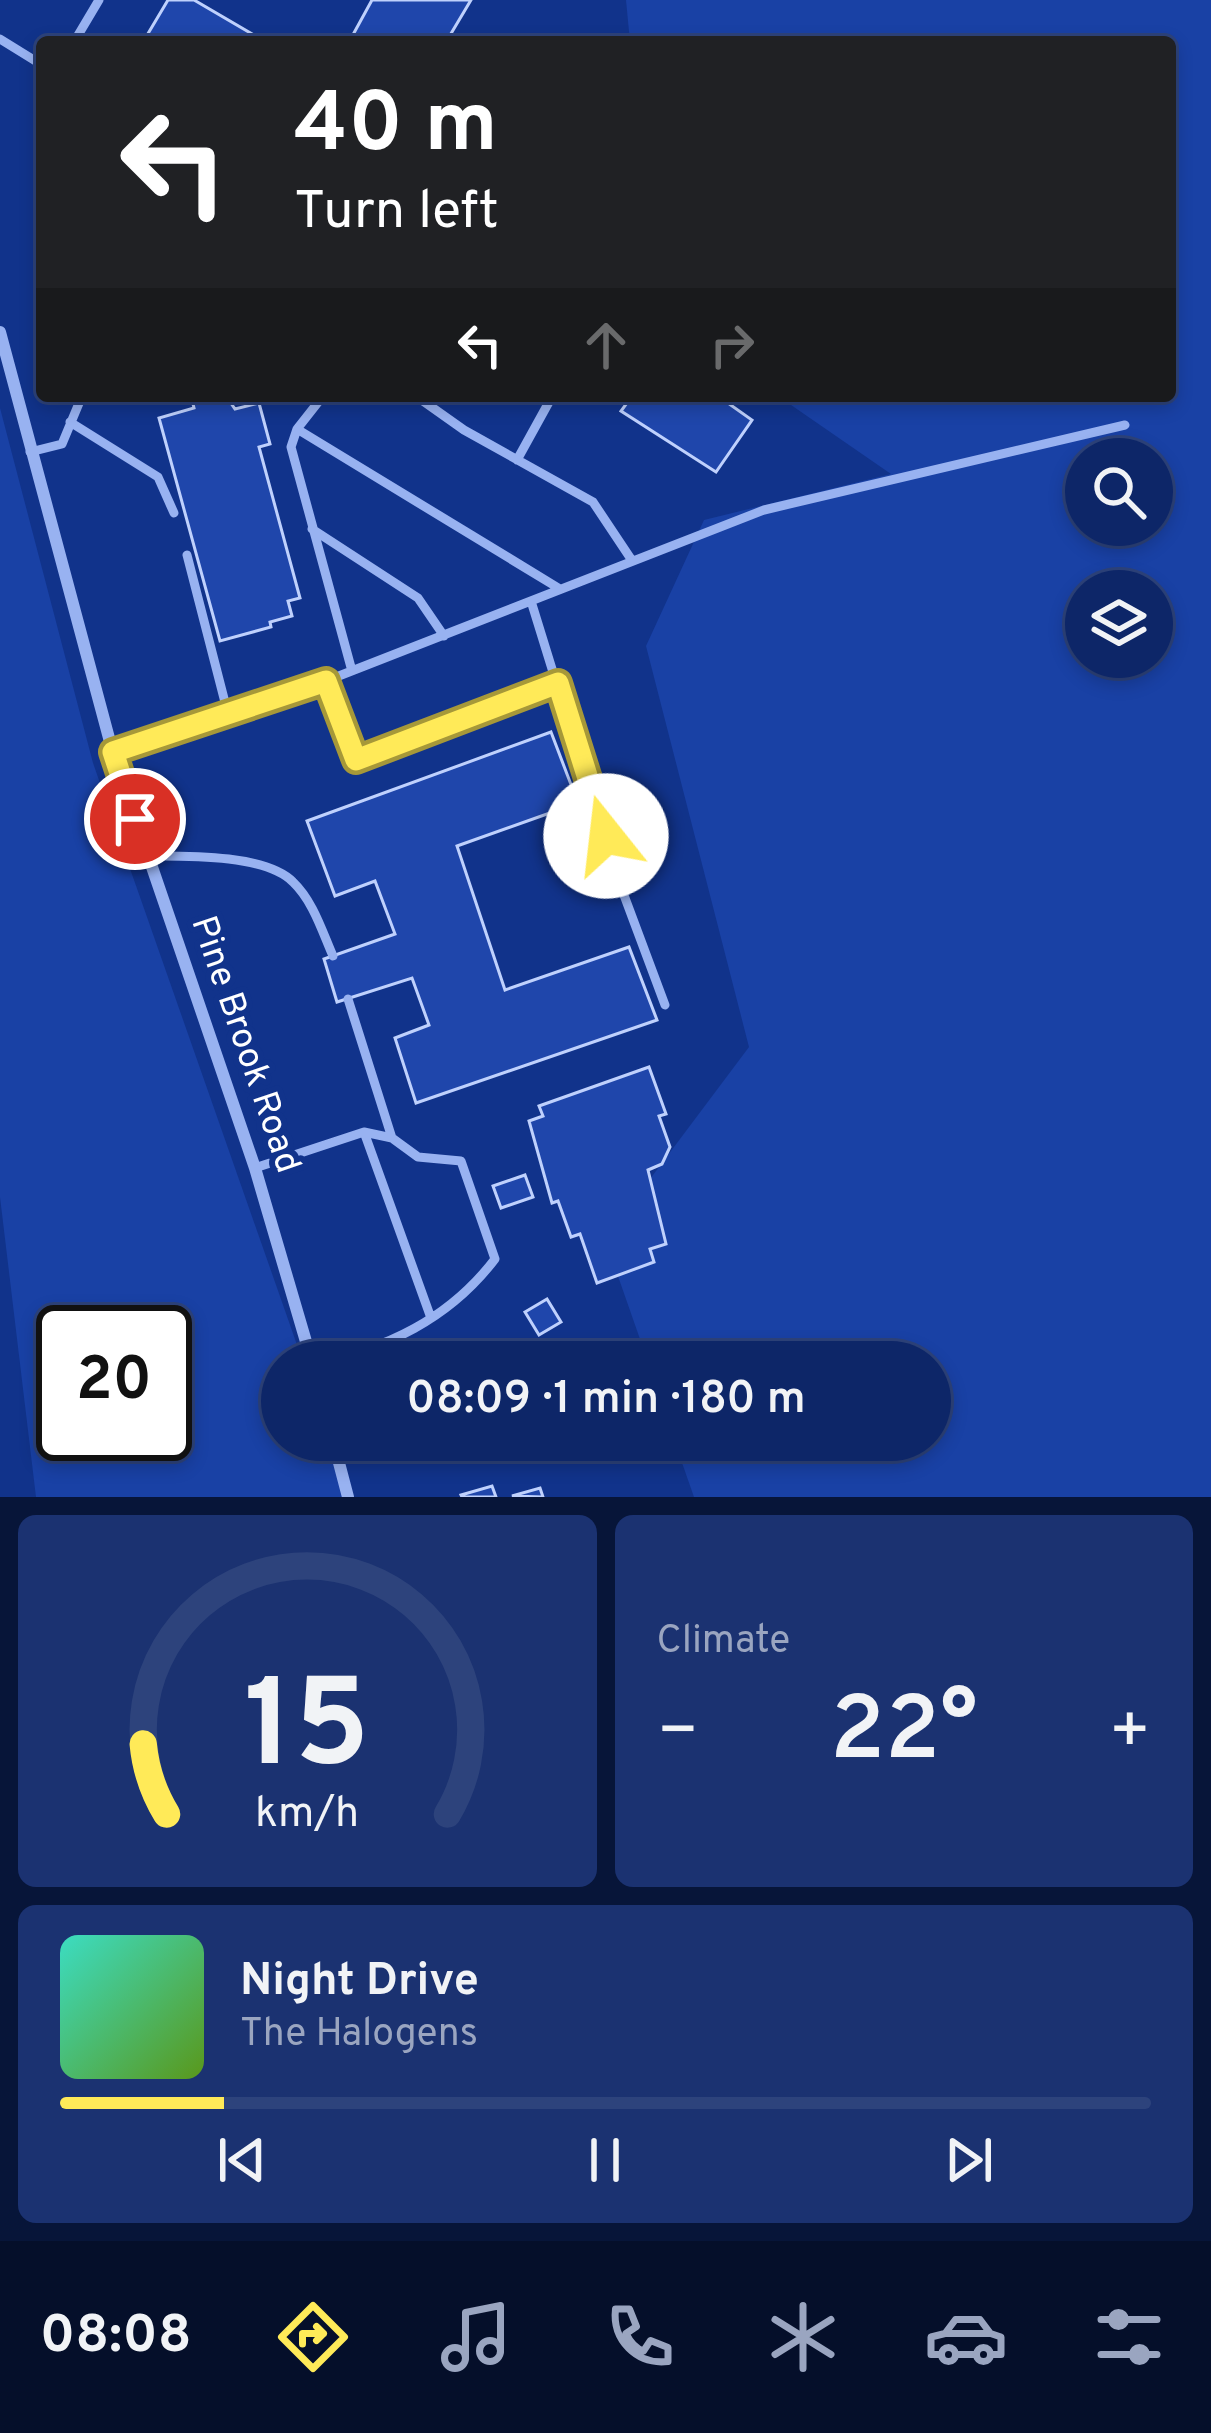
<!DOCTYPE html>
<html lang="en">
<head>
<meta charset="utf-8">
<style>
  :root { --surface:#0d2668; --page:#1b3271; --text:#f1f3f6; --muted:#9aa5c0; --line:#2d437c; --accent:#ffea58 }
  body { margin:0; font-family:Overpass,sans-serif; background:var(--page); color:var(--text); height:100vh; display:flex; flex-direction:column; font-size:45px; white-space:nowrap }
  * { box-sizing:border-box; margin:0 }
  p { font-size:39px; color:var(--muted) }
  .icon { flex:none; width:66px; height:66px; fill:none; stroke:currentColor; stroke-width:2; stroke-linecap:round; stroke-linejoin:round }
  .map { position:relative; height:1497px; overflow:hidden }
  .sheet { display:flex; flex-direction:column; gap:18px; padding:18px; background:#071539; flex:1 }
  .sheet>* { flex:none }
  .hud { position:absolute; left:36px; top:36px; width:1140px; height:366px; border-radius:12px; box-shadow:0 6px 18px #0003,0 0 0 3px var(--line); background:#202124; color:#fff; overflow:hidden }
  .controls { position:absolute; left:1065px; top:438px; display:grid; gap:24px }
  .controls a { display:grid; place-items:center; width:108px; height:108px; border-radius:50%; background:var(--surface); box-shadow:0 6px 18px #0003,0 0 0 3px var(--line); font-size:60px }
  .speed { position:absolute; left:36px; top:1305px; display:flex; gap:24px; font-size:60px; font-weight:700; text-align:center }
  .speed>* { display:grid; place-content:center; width:156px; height:156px; border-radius:50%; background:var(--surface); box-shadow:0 6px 18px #0003,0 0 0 3px var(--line); line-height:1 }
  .speed .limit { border:6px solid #111; border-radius:18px; background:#fff; color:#111 }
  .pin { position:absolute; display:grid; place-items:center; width:102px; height:102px; color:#fff; margin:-51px; border:6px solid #fff; border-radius:50%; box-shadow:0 3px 12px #0007 }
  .me { position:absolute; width:132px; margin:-66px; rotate:344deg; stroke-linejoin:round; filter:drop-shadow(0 0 9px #0008) }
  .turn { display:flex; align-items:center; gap:42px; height:252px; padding:0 60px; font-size:54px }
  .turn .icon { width:156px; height:156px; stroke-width:2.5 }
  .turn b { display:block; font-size:84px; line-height:102px }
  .lanes { display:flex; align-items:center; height:114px; padding:0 60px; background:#0003; justify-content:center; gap:60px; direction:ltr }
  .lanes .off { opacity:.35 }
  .big { font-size:90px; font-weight:600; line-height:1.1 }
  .sheet .card { flex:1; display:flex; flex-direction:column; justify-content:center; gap:18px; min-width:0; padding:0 42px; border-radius:18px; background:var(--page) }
  .sheet .dial { align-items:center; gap:0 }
  .dial svg { height:312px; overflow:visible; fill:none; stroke:var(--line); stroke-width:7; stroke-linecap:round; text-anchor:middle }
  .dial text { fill:var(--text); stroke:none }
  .song { display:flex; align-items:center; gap:36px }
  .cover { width:144px; height:144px; border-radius:18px; background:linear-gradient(135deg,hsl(170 70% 55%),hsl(90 70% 35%)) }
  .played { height:12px; border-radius:6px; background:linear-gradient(90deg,var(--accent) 15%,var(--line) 15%) }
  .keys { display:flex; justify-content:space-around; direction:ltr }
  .heat { display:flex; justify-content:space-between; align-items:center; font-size:66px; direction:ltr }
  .sheet .tiles { flex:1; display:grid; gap:18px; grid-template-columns:1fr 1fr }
  .card:last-child { grid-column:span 2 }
  .trip { position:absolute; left:261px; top:1341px; width:690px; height:120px; border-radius:60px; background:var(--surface); box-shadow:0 6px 18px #0003,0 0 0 3px var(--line); font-weight:600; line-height:120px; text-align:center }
  .menu { display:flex; height:192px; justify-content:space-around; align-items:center; background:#050f2a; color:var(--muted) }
  .menu .icon { width:84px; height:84px }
  .menu .active { color:var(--accent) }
  .menu b { font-size:54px; color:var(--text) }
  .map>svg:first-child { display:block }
</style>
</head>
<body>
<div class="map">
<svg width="1211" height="1497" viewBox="0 0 1211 1497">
  <rect width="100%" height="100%" fill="#11338b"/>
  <path fill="#1941a5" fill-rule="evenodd" d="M626 0H1211V1497H694L674 1440H930V1362H648L605 1239 749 1047 646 646 704 520 891 474 778 396H1170V42H630ZM1086 459H1152V525H1086ZM1086 591H1152V657H1086Z
    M0 408 93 763 303 1362H282V1440H331L351 1497H36L0 1197ZM63 1332H165V1434H63Z"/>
  <path fill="#1f46ab" stroke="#bfd1fd" stroke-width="3" d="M168 0H194L266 42H143Z
    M372 0H471L446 42H349Z
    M191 396H226L235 409 259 403 270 444 259 447 300 598 288 601 292 616 270 622 271 627 220 641 159 418 194 408Z
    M632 396H718L752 420 716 472 621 411Z
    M551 732 578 803 457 846 505 990 629 947 657 1020 416 1103 395 1038 429 1025 412 978 337 1002 324 959 395 934 375 881 335 896 307 821Z
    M649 1067 666 1114 659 1116 670 1147 662 1164 648 1170 666 1244 650 1249 654 1262 597 1283 580 1234 571 1237 558 1201 552 1203 529 1121 543 1116 539 1106Z
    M525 1175 533 1197 501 1208 493 1186Z
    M547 1299 561 1322 539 1335 525 1312Z
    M492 1486 496 1497H462L461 1495Z
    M540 1488 543 1497 512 1496Z"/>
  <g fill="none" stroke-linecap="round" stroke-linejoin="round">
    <path stroke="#98b2f1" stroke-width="9" d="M0 39 42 65
      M74 42 99 0
      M323 396 297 429 291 447 352 671
      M416 396 464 430 593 502 631 559
      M70 422 158 477 174 513
      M297 429 560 589
      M30 452 62 444 82 396
      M517 460 549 402 545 396
      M312 529 418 598 444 636
      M187 555 228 714
      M531 601 612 863 665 1005
      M326 681 355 760 558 683
      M113 753 326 681 764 510 1125 425
      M147 856C185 856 265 854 293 882 313 901 322 931 333 956
      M348 999 392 1138
      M364 1132 431 1318
      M255 1168 364 1132 392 1138 418 1157 461 1161 495 1259C450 1318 385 1351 313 1362"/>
    <path stroke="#98b2f1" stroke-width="12" d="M0 332 113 753 255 1168 312 1362
      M333 1440 348 1497"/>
  </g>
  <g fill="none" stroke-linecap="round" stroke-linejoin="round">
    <defs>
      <path id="route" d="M135 819 113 752 326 681 356 760 558 683 606 836"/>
    </defs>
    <use href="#route" stroke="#a69839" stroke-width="30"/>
    <use href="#route" stroke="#ffea58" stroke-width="21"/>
  </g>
  <g text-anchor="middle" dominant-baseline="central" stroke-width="12" stroke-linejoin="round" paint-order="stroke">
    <g font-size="36" fill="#fff" stroke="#11338b">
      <text transform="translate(244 1045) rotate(71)">Pine Brook Road</text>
    </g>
  </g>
</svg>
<div class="controls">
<a><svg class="icon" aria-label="search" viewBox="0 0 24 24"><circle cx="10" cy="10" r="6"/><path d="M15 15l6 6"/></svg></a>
<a><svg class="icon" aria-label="layers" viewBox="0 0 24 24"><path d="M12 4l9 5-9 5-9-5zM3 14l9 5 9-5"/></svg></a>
</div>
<div class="speed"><div class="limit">20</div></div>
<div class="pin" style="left:135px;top:819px;background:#d93025"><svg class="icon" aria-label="arrive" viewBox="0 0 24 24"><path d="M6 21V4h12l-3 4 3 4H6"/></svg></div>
<svg class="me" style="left:606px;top:836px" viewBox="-20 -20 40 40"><circle r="19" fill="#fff"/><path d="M0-13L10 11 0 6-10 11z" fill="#ffea58"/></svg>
<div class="trip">08:09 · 1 min · 180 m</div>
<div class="hud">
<div class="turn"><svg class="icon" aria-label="left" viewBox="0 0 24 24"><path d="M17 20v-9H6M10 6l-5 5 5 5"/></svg><div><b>40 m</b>Turn left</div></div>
<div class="lanes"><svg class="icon" aria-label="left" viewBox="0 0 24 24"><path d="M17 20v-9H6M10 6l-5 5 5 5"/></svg><svg class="icon off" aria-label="ahead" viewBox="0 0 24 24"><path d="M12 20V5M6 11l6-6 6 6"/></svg><svg class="icon off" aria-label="right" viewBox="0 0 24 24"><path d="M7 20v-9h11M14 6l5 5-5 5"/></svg></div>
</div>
</div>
<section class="sheet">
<div class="tiles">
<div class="card dial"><svg viewBox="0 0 100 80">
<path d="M14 69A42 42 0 1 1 86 69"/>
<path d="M14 69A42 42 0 0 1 8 51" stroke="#ffea58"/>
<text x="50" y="56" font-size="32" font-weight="700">15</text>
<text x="50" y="72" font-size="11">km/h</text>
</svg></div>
<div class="card"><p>Climate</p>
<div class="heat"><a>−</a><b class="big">22°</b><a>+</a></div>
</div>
<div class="card">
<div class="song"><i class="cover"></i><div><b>Night Drive</b><p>The Halogens</p></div></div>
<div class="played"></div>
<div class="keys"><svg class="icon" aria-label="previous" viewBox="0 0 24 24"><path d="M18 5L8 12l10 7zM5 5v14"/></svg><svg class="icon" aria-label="pause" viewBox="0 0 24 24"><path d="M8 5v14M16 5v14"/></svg><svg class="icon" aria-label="next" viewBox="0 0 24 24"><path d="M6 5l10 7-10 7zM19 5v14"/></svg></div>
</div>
</div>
</section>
<nav class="menu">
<b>08:08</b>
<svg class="icon active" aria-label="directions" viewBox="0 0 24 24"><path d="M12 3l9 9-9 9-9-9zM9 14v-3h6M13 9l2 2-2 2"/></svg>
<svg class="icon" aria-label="music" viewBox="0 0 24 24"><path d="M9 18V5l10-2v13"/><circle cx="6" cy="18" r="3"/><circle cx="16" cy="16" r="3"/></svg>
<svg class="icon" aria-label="phone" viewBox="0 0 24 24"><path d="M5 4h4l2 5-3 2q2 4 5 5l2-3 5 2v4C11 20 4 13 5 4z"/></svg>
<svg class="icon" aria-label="climate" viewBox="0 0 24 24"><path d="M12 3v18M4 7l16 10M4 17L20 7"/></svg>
<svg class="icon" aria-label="car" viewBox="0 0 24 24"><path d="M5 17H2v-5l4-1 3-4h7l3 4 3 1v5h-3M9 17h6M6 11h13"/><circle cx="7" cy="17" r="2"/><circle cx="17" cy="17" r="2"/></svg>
<svg class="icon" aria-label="filters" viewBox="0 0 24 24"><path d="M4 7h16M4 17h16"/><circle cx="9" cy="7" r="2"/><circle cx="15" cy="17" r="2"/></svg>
</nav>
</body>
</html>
